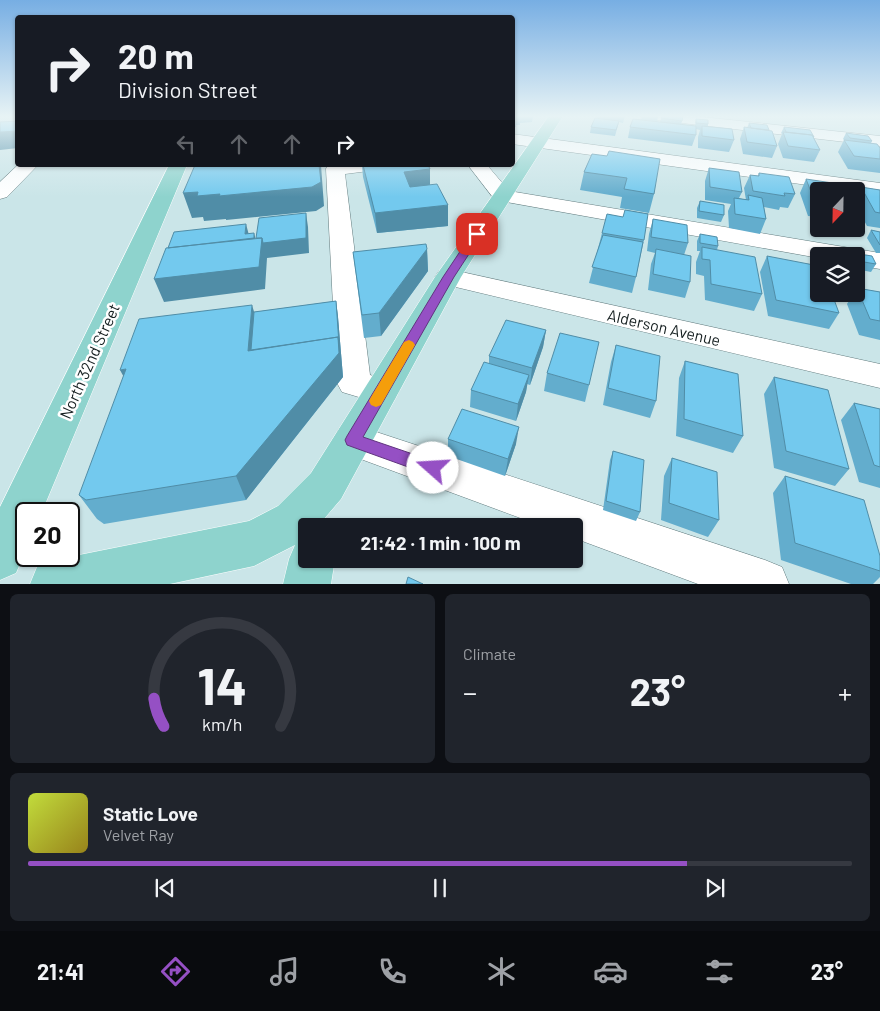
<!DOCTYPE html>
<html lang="en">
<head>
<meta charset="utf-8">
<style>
  :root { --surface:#171b24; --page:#20242c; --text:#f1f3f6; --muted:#9ea1a6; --line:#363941; --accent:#9550c4 }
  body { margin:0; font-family:Barlow,sans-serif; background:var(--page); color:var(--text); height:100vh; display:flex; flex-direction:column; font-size:19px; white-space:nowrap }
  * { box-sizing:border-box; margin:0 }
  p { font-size:16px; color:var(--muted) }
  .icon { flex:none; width:28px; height:28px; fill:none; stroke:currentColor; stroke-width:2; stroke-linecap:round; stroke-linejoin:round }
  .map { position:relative; height:584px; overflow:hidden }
  .sheet { display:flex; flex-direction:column; gap:10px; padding:10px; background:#0d0f14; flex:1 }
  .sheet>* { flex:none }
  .hud { position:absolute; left:15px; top:15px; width:500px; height:152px; border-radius:5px; box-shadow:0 1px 4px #0004; background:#171b24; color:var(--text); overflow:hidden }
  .needle { width:32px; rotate:202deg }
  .controls { position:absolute; left:810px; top:182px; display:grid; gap:10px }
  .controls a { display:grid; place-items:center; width:55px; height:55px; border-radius:5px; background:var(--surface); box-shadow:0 1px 4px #0004; font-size:25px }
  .speed { position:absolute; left:15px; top:502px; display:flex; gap:10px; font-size:25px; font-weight:700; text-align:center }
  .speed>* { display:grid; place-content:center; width:65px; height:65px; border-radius:50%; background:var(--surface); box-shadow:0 1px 4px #0004; line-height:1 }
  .speed .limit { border:2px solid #111; border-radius:8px; background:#fff; color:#111 }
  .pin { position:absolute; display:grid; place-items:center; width:42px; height:42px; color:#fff; margin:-21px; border-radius:10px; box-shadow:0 2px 8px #0006 }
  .me { position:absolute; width:55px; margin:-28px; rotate:289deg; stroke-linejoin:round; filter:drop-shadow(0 0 4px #0008) }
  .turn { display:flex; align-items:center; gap:18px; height:105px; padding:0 20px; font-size:22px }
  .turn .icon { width:65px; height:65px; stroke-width:2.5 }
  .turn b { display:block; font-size:35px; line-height:42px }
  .lanes { display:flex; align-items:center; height:48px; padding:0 20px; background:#0003; justify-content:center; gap:25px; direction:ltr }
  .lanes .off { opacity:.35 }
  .big { font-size:38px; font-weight:700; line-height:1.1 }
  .sheet .widget { flex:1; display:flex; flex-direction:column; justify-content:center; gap:8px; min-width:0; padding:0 18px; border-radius:8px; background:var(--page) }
  .sheet .dial { align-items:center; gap:0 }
  .dial svg { height:130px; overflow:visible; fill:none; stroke:var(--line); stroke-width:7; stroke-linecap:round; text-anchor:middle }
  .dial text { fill:var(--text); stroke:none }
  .song { display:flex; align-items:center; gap:15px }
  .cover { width:60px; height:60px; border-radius:8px; background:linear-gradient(135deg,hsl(70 70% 55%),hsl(50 70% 35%)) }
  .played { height:5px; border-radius:2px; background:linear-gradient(90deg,var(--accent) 80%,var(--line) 80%) }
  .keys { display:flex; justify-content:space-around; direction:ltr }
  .heat { display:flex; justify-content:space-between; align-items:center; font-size:28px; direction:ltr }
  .sheet .tiles { flex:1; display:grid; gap:10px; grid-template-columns:1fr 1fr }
  .widget:last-child { grid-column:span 2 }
  .trip { position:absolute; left:298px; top:518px; width:285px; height:50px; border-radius:5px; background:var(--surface); box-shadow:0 1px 4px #0004; font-weight:700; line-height:50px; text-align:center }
  .tabs { display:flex; height:80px; justify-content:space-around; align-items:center; background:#090b0e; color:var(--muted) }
  .tabs .icon { width:35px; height:35px }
  .tabs .selected { color:var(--accent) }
  .tabs b { font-size:22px; color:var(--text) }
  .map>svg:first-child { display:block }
</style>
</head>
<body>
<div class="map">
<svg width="880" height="584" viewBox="0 0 880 584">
  <rect width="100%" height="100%" fill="#cae5e8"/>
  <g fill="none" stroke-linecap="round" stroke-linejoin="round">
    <defs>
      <path id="minor" d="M649 116H693L880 136V146L656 120 651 119Z
        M512 134 880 183V195L512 144Z
        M18 165H38L7 197 0 199V182Z
        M328 165H386L384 169 345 174 370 375 394 382 399 391 394 400 382 404 342 392 337 383 326 169Z
        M468 165H487L509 191 880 253V269L856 265V256L819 258 495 200Z
        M448 269 880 364V388L439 283 435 277 439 271Z
        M352 424 765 560 782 567 789 584H698L574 538V526H542L339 451 333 440 339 429Z"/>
      <path id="major" d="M549 116H563L461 277 341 499 318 526H306V559H335L331 584H283L289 559 295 545 254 566 170 584H30L37 567 54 560 249 521 278 506 311 473 435 277Z
        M169 165H187L41 514H26V550L16 573 0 580V507Z"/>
    </defs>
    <use href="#minor" stroke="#627b7e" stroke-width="1"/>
    <use href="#major" stroke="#fff" stroke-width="1"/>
    <use href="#minor" fill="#fff" fill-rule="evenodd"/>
    <use href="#major" fill="#8ed3cd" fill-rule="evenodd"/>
  </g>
  <path fill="#63adcd" d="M512 116H533L532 122 520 123V125H516V127H512Z
    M598 116H625L623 123 619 122 615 136 590 133 591 127 597 118Z
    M642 116H658L657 122H660L662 116 682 121 681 125 695 126 696 119 708 124V127L734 140 729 152 698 148V137L700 130 696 129V135L692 146 628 138 630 127 641 120Z
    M749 123 777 146 772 158 743 154 740 139 744 127 747 128Z
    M784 127 814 137V138L820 150 814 162 783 158 778 144 782 134 781 133Z
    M846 133 872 141 871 143 880 148V173L848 169 838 152 844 140 843 139Z
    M592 154 654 194 649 213 620 208 622 197 580 190 584 172Z
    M362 165H428L430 185 448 226 377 233 363 177Z
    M709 168 742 192 739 198 746 200 744 188 750 175 758 176 759 173 795 194 788 208 780 207 779 210 764 207 766 219 760 234 729 228 728 211 731 204 705 200V181Z
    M806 179 819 191V217L808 216 800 193Z
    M861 187 880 190V228L867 226 856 206V196Z
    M700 201 724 215 721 222 697 218V208Z
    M653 219 688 243 684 255 690 282 685 298 648 290 651 264 655 253 647 251 649 234Z
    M871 230 880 232V253H876L867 238Z
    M602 233 644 240 636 277 632 293 589 283Z
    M700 234 718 246 717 250 762 294 754 311 705 300 704 276 696 274V262L700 251H697V241Z
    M427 249 428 271 381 336 364 338 353 252Z
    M853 253 876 264 871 272 856 269V256H851Z
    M767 256 839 313 829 329 768 316 760 272Z
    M857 288 880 292V340L859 335 847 304 853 294H856Z
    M336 301 338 317 343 377 246 500 104 524 97 519 79 495 254 312Z
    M546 330 543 347 530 385 527 384 526 392 516 421 470 407 471 390 489 363V356Z
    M616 345 656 401 650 418 603 405 611 362Z
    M685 361 743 436 733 453 676 436 679 378Z
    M547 373 589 385 585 402 544 391Z
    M774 377 849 469 835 486 774 468 764 394Z
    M854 403 880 409V488L859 482 841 420Z
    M448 439 516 444 505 476 448 456Z
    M613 451 640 512 636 521 603 510 610 460Z
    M672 458 719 520 708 537 661 520 664 476Z
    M785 476 880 556V577L873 584H851L781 560 773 493Z"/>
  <path fill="#508da7" d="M18 131V148L0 150V132Z
    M319 165H321L324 206 316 211 226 220V219L204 221 203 217 192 218 183 193Z
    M430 169V188L404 191V172Z
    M448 205V226L377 233 375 213Z
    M306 213 308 227 309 253 267 258 265 289 164 302 154 279 245 234 246 224 250 239 254 233 257 244 262 238Z
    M427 249 428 271 381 336 379 313Z
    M336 301 338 317 343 377 246 500 236 476 252 305 259 328Z
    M546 330 543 347 530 385 532 368Z
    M126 369 133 394 120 370Z
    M529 375 526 392 516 421 518 404Z
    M519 427 516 444 505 476 508 459Z"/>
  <path fill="#73c9ee" stroke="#508da7" d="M611 116H624V117Z
    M662 116H683L682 121 661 118Z
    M595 118 619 121 616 130 591 127Z
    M633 119 696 126V135L630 127Z
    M696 119 708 120V124L696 123Z
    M18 121V131L0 132V122Z
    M749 123 767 125 769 130 751 128Z
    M702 126 732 129 734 140 702 136Z
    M744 127 772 131 777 146 747 142Z
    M784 127 810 130 814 137 812 135 786 132Z
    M783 132 812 135 820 150 788 146Z
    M846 133 868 136 872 141 850 138Z
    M844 140 877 144 880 148V159L854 156Z
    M609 151 660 159 654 194 624 189 627 178 584 172 592 154 607 156Z
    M195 165H319L321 182 312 187 219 196 220 194 197 196 198 192 183 193Z
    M363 165H428L430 169 404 172 410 187 437 184 448 205 375 213Z
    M709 168 739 172 742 192 710 187Z
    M759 173 789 177 795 194 784 193 785 196 753 191 750 175 759 176Z
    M806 179 839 184 842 191H819V202H815Z
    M861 187 880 190V213L875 212Z
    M748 195 762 198 766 219 735 214 734 198 749 200Z
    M700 201 724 205V215L699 211Z
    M625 210 648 214 644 240 602 233 607 214 623 217Z
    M306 213V238L263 243 262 238H256L259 218Z
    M653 219 687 225 688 243 651 237Z
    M246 224 245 234 254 233V238L168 248 174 232Z
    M871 230 880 232V245Z
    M700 234 717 237 718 246 700 243Z
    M603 235 643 242 636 277 592 267Z
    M262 238 259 267 154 279 166 248Z
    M426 244 427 249 379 313 362 315 353 252Z
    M702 247 755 257 762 294 711 284 710 260 702 259Z
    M656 249 691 256 690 282 653 274Z
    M853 253 872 256 876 264 858 261 856 256H855Z
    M767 256 819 266V294H832L839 313 776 300Z
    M857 288 880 292V321L870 319Z
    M336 301 339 344 338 337 251 350 254 312Z
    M252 305 248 351 338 337 339 353 236 476 86 500 79 495 126 369 120 370 139 319Z
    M506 320 546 330 532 368 489 356Z
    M560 333 599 342 589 385 547 373Z
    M616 345 660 356 656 401 608 388Z
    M685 361 738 374 743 436 684 419Z
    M484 362 529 375 518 404 471 390Z
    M774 377 828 390 849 469 786 451Z
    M854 403 880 409V467L874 465Z
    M462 409 519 427 508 459 448 439Z
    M613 451 644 460 640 512 606 501Z
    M672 458 717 472 719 520 669 503Z
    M785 476 864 500 880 556V571L795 543Z
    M408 577 423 584H406Z"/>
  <linearGradient id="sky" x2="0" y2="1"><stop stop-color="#77aee3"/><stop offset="0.59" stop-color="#e7f3f5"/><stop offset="1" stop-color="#e7f3f5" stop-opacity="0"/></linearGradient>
  <rect width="880" height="197" fill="url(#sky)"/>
  <path fill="#9550c4" stroke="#61347f" d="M473 232H477L482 234 454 277 363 437 439 463 442 468 439 474 433 476 347 445 345 440 347 436 443 277Z"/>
  <path fill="#f59e0b" d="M409 340 413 342 415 345 381 405 376 407 371 405 369 401 371 397 404 342Z"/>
  <g text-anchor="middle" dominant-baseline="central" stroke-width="5" stroke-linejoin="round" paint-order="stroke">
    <g font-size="16" fill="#151f20" stroke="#fff">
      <text transform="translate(664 327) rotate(13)">Alderson Avenue</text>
      <text transform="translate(89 361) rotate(-66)">North 32nd Street</text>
    </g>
  </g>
</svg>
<div class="controls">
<a><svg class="needle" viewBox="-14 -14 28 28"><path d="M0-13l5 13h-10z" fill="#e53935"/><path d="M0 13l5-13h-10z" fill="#9ea1a6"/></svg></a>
<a><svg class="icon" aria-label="layers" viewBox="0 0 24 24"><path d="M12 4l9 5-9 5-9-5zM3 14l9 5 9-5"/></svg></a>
</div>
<div class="speed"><div class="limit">20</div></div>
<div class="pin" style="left:477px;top:234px;background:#d93025"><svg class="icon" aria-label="arrive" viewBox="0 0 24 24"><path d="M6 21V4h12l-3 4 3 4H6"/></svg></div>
<svg class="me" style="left:433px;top:468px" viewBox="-20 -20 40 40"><circle r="19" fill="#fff"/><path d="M0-13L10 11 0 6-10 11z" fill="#9550c4"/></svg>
<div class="trip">21:42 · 1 min · 100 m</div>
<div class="hud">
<div class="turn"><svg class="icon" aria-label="right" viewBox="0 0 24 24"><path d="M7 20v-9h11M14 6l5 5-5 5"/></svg><div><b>20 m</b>Division Street</div></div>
<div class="lanes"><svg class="icon off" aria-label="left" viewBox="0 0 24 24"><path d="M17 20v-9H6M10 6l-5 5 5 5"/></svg><svg class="icon off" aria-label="ahead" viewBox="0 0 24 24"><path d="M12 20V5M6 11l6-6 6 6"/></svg><svg class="icon off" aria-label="ahead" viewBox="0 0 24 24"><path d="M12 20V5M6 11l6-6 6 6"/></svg><svg class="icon" aria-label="right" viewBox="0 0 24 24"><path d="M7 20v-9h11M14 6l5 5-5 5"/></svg></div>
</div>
</div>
<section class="sheet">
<div class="tiles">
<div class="widget dial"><svg viewBox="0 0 100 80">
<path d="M14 69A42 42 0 1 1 86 69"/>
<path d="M14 69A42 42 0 0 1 8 52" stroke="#9550c4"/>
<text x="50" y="56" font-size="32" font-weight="700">14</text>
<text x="50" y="72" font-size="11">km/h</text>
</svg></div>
<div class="widget"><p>Climate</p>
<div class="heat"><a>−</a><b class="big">23°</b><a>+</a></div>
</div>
<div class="widget">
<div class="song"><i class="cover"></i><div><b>Static Love</b><p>Velvet Ray</p></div></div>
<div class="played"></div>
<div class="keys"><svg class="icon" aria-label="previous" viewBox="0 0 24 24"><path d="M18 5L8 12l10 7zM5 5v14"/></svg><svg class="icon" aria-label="pause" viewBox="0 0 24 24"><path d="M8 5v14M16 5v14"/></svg><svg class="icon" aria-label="next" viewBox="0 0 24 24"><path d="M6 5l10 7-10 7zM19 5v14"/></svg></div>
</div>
</div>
</section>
<nav class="tabs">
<b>21:41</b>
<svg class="icon selected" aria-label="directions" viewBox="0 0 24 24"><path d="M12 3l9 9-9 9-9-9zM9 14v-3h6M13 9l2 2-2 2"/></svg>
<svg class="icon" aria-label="music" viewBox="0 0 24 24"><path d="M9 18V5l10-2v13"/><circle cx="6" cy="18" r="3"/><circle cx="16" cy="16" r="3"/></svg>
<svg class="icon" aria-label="phone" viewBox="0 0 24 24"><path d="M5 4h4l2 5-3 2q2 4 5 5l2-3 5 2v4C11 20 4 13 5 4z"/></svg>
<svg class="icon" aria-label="climate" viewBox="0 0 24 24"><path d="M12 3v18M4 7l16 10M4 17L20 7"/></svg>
<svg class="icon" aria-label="car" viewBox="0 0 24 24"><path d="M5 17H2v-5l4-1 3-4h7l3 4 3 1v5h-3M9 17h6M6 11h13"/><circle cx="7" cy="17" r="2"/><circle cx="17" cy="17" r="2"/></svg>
<svg class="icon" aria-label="filters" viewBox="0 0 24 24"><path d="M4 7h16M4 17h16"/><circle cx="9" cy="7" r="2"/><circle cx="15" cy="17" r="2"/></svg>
<b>23°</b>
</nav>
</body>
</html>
